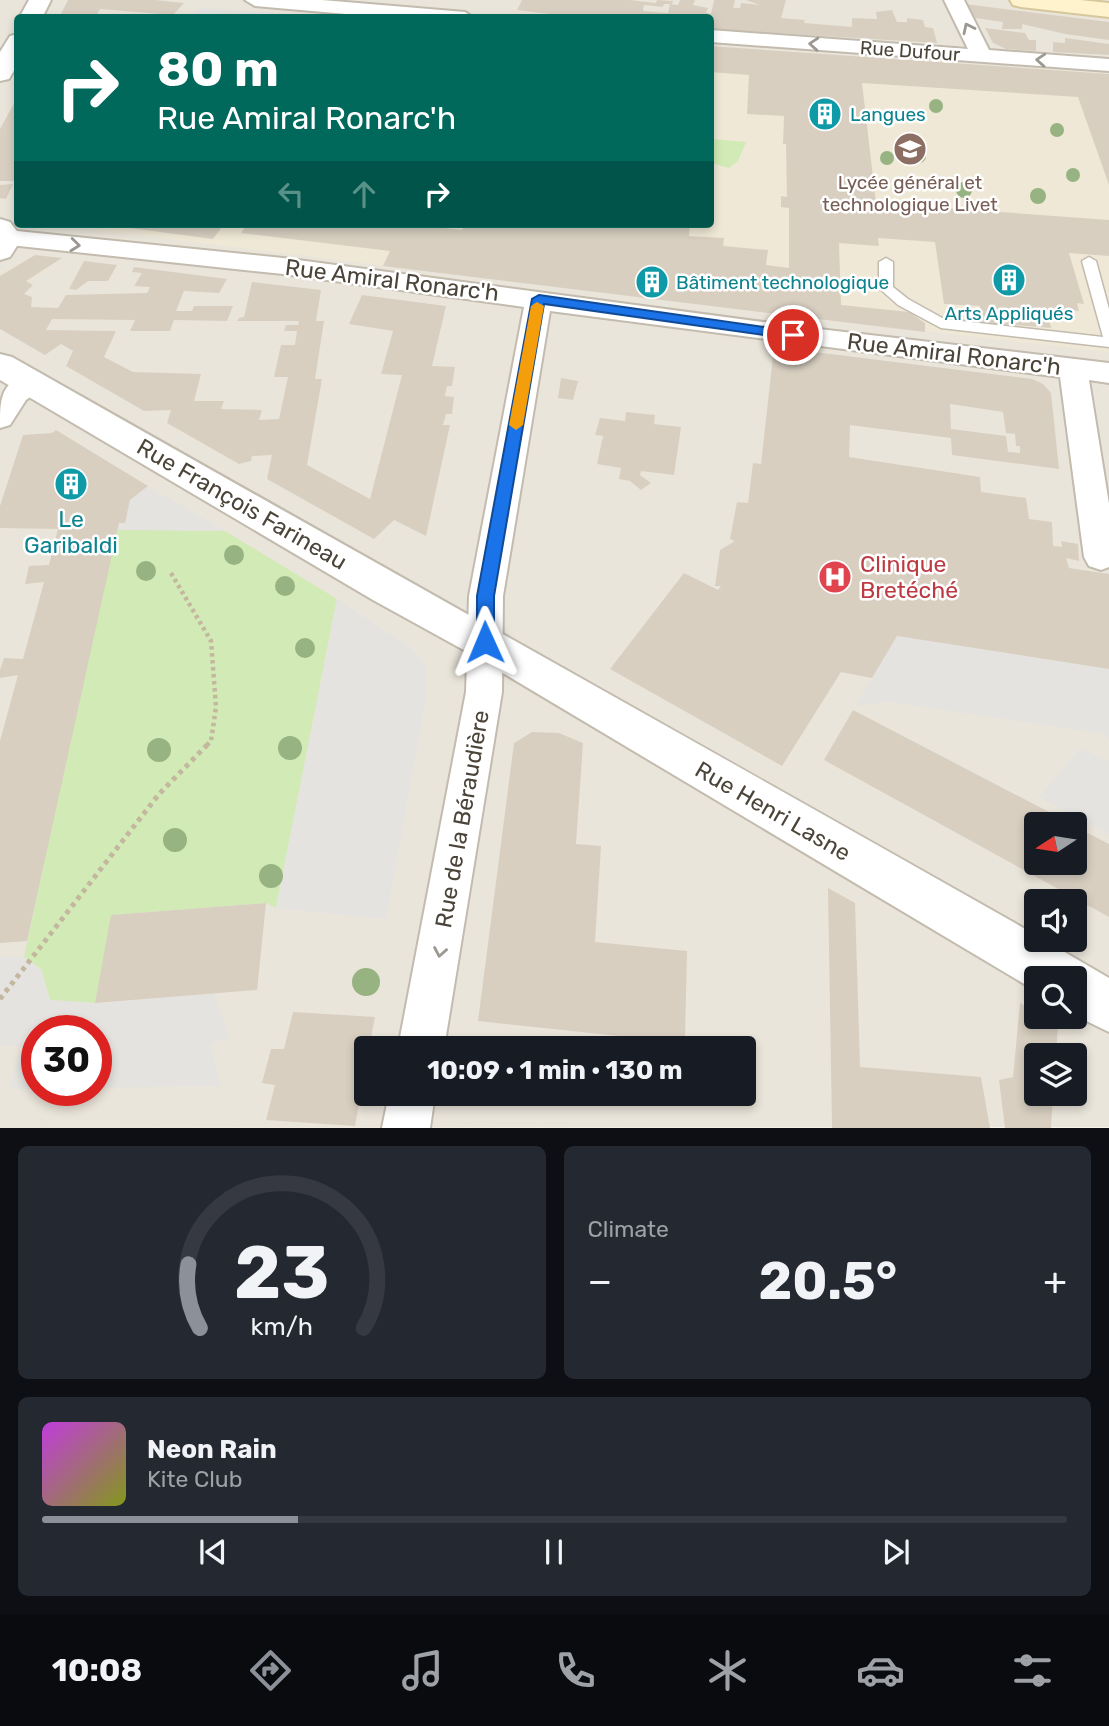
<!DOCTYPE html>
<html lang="en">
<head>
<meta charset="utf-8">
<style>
  :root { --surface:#171b24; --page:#242831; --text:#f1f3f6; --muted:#9ea1a6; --line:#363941; --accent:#8c9099 }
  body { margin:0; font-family:Rubik,sans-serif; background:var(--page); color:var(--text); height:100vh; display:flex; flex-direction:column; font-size:26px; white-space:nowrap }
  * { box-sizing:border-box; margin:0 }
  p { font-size:23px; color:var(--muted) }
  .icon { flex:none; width:38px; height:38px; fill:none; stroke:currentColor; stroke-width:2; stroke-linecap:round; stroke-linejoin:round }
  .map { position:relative; height:1128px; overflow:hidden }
  .panel { display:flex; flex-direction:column; gap:18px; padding:18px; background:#0d0f14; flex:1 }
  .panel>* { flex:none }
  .hud { position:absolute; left:14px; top:14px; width:700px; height:214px; border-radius:7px; box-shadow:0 4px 10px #0003; background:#00695c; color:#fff; overflow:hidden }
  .needle { width:46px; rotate:258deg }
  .buttons { position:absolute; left:1024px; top:812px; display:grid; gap:14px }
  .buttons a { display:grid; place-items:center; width:63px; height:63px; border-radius:7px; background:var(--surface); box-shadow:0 4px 10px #0003; font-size:35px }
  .speed { position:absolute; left:21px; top:1015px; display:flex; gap:14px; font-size:35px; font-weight:700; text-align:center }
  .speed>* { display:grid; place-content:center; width:91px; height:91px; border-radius:50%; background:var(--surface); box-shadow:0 4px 10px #0003; line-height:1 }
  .speed .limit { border:10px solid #d22; background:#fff; color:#111 }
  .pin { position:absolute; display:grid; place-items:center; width:60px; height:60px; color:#fff; margin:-30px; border:4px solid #fff; border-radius:50%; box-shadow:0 2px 7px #0007 }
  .me { position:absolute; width:77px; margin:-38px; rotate:359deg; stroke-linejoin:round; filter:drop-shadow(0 0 5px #0008) }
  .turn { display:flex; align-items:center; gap:24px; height:147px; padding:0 28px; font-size:32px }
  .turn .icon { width:91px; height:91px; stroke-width:2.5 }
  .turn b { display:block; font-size:49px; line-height:60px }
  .lanes { display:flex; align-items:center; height:66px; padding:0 28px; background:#0003; justify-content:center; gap:35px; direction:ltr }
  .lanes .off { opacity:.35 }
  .big { font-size:52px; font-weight:700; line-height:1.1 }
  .panel .card { flex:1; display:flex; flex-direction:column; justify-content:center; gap:10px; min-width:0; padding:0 24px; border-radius:10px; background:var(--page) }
  .panel .dial { align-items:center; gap:0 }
  .dial svg { height:182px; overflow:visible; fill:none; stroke:var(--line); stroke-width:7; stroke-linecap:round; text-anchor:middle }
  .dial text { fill:var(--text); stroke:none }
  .song { display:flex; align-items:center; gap:21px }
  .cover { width:84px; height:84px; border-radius:10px; background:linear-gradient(135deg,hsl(290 70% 55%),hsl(70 70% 35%)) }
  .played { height:7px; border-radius:4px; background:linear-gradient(90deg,var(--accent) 25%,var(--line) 25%) }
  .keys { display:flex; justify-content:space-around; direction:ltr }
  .heat { display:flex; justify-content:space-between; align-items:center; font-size:38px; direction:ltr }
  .panel .tiles { flex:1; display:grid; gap:18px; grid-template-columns:1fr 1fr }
  .card:last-child { grid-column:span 2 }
  .trip { position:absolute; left:354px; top:1036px; width:402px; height:70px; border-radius:7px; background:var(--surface); box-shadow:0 4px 10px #0003; font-weight:700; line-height:70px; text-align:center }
  .dock { display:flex; height:112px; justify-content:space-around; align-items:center; background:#090b0e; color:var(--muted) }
  .dock .icon { width:49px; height:49px }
  .dock .on { color:var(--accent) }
  .dock b { font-size:32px; color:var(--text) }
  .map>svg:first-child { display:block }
</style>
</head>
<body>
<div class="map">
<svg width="1109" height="1128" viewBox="0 0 1109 1128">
  <rect width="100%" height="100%" fill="#f6f3ec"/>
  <path fill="#eae5da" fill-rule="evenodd" d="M0 0H1109V1127L0 1128ZM18 18H710V224H18ZM1036 824H1074V863H1036ZM1036 901H1074V940H1036ZM1036 978H1074V1017H1036ZM37 1031H96V1090H37ZM366 1048H744V1094H366ZM1036 1055H1074V1094H1036Z"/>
  <path fill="#efe8d6" d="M711 46 1109 74V352L791 316 48 224H710Z"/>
  <path fill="#d2eab5" d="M711 139 746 142 738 161 729 168 711 163Z
    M115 529 225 531 337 599 276 908 266 903 112 915 95 1003 50 1000 41 969 24 957Z"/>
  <path fill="#e5e3e0" d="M199 7 314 17H173L176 14 191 16Z
    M148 486 225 531 117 530 130 500Z
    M337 599 413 649 426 666V697L386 919 276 908Z
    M897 636 1109 669V739L1105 734 889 702 855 706Z
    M1080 748 1109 761V834L1039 797Z
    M0 957H24L41 969 50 1000 95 1003 213 993 230 1038 210 1043 221 1086 96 1088V1031H37V1089H9L22 1047 0 1045Z"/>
  <path fill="#d8cfc1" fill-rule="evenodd" d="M68 0H155L184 3 173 15 100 9 95 18H59Z
    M522 0H630L656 3 657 0 673 1 672 4H664L663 7 644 5 643 11 668 13 670 4 678 5 680 0H695L693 5 708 8 706 13 711 14 714 0H735L733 8H740L741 3 760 5 746 0H786L781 18 805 20 804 23 852 27V18L877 19 876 12 892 10 897 22H907V18L923 20 925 27 933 28 937 43 710 29V18H583L517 10Z
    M965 4 1109 22V40L1065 34 1022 24V29H1002L1003 22 975 18Z
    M985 28 1025 33 1029 40H1036V51L1006 49 993 43Z
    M1065 38 1109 44V55L1053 52V42L1065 43Z
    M710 46 1109 74V185L1078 97 862 83 876 203 1109 220V256L1069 253 1084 304 1077 303 1079 311 1052 308V313H1048L1051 328 983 322 980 306 944 304 935 242 878 238 879 246 839 243 841 305 909 312 925 323V332L383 266 390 251 241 233 247 224H410L462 230 465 224H690L689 236 724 238 723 246 768 250 766 265 789 268V208L781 207V196L787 197 786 144H783L784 116 747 114 749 75 710 72Z
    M18 96V176L15 181H0V129Z
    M13 184 6 199 0 198V185Z
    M100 224H224L213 239Z
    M35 255 62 258 26 281 33 285 24 294 32 297 31 307 58 308 66 295 147 293 150 287 134 286 142 273 132 272 134 267 227 279 219 293 184 291 176 311H192L194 306H233L227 321 174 320 170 331H130L135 320 52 319 46 330 116 331 104 357 133 372 201 374 194 401H224L221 409 262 410 259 420 279 419 288 377H274L281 345H295L297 331H284L286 325H298L299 321H237L239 318 244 317 252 282 321 290 316 321H324L315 379H322L307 465 370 499 402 375 381 374 393 331 349 324 362 295 446 306 432 366 455 367 452 386H447L445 396 454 397 452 414H446L443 425H450L426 536 394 520 374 539 267 479 272 455 252 456 251 461 239 464 167 423 171 410 144 411 66 366 73 351 61 344 45 355 0 329V276Z
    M84 261 100 263 117 265 108 281H88L76 290 69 289Z
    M774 347 1032 379 1043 384 1051 393 1059 469 952 455 951 438 850 425 849 457 980 477 981 492 1026 498 1029 519 1052 522 1053 546 1062 547 1061 541 1078 544 1079 561 1066 558 1069 568 1109 574V669L897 636 872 678 841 672 782 766 610 669 684 573 718 590 721 586H715L720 550 735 541 730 539 737 502 748 503 753 463 761 464ZM950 404 1003 412 1006 433 1015 434 1016 446H1020V453L1008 452 1006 436 951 429Z
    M561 378 578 381 573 400 558 398Z
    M626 412 655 415 654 424 681 427 674 475 641 471 640 475 651 483 641 490 630 481 619 479 621 468 597 464 603 436 595 435 600 418 625 421Z
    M56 430 148 486 130 500 125 523H119L27 941 0 943V741L18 675 0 678V670L4 658 23 659 44 582 25 584 29 566 49 565 58 529 0 528V506L23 435 52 433Z
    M853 710 1072 824H1036V863H1074V826L1109 844V917L824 760Z
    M532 732 559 733 583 743 576 844 601 846 595 942 687 951 685 1039 647 1036V1039L478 1021 514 743Z
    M828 888 855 903 860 1067 981 1077 990 1128H832Z
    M266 903 257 990 95 1003 111 915Z
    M1020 1003 1036 1012V1017H1044L1058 1025 1056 1055H1036V1094H1053L1051 1128H1005L999 1080 1013 1077Z
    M293 1012 375 1017 369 1048H366V1067L355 1126 266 1120 275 1085 262 1083 271 1049H284Z"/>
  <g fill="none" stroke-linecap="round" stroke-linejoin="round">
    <defs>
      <path id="service" d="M1089 257 1096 261 1109 309V347L941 328 898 305 879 288V262L886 258 893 262V287L908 299 944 319 1103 337 1082 261Z"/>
      <path id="minor" d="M245 0H322L465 12 474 18H391L255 6Z
        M944 0H964L989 50 1109 59V71L710 42V30L968 49Z
        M7 230 283 258 793 326 1109 363V383L1089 380 1109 504V567L1101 570 1089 566 1084 557 1060 377 550 311 503 596 502 692 444 1048H398L466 692 469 596 524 307 283 274 0 244V232Z
        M32 372 42 375 46 382 42 389 26 400 10 425 0 428C0 398 0 382 32 372Z
        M389 1094H435L430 1128H382Z"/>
      <path id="tertiary" d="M29 0H51L42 18H19Z
        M18 34V64L9 79 0 81V52L10 36Z
        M0 219 10 222 22 238 10 257 0 260Z
        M0 354 12 357C353 551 695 741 1036 935V940H1044L1109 978V1032L1074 1015V978H1036V991L471 654 373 600 0 380Z"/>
      <path id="secondary" d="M1010 0H1080L1109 3V17L1021 7 1013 5Z"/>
    </defs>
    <use href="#service" stroke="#c2bbae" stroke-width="3"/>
    <use href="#minor" stroke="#c2bbae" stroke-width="4"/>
    <use href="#tertiary" stroke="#c2bbae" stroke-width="4"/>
    <use href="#secondary" stroke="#d6c79b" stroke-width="4"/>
    <path stroke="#c4b79f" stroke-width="4.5" stroke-dasharray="3.5 3.5" stroke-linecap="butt" d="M171 573 211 641 216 707 211 741 207 745"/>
    <path stroke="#c4b79f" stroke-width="5" stroke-dasharray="4.5 4.5" stroke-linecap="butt" d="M0 999 159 794 209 743"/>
    <use href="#service" fill="#fff" fill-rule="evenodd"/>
    <use href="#minor" fill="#fff" fill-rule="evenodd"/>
    <use href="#tertiary" fill="#fff" fill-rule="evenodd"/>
    <use href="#secondary" fill="#fff3cd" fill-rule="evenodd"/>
  </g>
  <g fill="#97b381">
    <circle cx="936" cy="106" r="7"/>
    <circle cx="1057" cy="130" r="7"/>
    <circle cx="919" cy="156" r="7"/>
    <circle cx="887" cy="158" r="7"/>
    <circle cx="1073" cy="175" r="7"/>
    <circle cx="964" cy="190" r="8"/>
    <circle cx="1038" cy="196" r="8"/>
    <circle cx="234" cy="555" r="10"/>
    <circle cx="146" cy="571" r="10"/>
    <circle cx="285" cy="586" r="10"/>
    <circle cx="305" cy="648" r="10"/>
    <circle cx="290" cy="748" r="12"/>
    <circle cx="159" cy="750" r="12"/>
    <circle cx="175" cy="840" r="12"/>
    <circle cx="271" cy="876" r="12"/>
    <circle cx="366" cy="982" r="14"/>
  </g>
  <defs><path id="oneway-chevron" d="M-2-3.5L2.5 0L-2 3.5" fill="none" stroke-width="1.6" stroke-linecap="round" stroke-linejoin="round" transform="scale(1.75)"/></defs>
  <g stroke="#9c9892">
    <use href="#oneway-chevron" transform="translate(968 28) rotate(-116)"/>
    <use href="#oneway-chevron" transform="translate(814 44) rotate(-176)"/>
    <use href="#oneway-chevron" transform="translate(1041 60) rotate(-176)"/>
    <use href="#oneway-chevron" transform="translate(75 245) rotate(6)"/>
    <use href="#oneway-chevron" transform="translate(440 952) rotate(100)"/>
  </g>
  <path fill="#1a73e8" stroke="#114b97" stroke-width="2" d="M539 295 793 331 799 335 793 339 544 304 494 596V642L491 647H479L477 642V596L532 299Z"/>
  <path fill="#f59e0b" d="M537 302 544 306 523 425 516 430 509 425 531 306Z"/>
  <defs>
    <symbol id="building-disc" viewBox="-11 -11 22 22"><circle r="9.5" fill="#0f9aa8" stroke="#fff"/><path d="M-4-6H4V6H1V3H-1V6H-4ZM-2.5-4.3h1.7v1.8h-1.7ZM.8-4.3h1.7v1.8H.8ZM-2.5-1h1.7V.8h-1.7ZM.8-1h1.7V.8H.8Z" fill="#fff"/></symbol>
    <symbol id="school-disc" viewBox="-11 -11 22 22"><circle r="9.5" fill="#8d6e63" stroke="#fff"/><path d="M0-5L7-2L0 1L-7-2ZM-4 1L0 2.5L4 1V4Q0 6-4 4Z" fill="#fff"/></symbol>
    <symbol id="hospital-disc" viewBox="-11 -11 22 22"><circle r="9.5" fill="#e0444e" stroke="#fff"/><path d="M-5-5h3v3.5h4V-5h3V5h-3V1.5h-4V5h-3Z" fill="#fff"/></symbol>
  </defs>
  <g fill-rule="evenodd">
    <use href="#building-disc" x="806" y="95" width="38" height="38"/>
    <use href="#school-disc" x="891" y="130" width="38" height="38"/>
    <use href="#building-disc" x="990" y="261" width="38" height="38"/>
    <use href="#building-disc" x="633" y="263" width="38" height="38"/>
    <use href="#building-disc" x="52" y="465" width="38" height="38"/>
    <use href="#hospital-disc" x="816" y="558" width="38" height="38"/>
  </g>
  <g text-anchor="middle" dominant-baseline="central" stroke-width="5" stroke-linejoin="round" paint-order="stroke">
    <g font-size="19" fill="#4b4439" stroke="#fff">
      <text transform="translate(910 51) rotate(4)">Rue Dufour</text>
    </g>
    <g font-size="19" fill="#0d838f" stroke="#fff" text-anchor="start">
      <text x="850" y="114">Langues</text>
      <text x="676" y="282">Bâtiment technologique</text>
      <text x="1009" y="313" text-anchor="middle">Arts Appliqués</text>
    </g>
    <g font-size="19" fill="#785e54" stroke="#fff">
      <text x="910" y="182">Lycée général et<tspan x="910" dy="22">technologique Livet</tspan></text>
    </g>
    <g font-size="23" fill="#4b4439" stroke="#fff">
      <text transform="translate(392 280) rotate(7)">Rue Amiral Ronarc'h</text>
      <text transform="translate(954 354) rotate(7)">Rue Amiral Ronarc'h</text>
      <text transform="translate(242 504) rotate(30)">Rue François Farineau</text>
      <text transform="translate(773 811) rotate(30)">Rue Henri Lasne</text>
      <text transform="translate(462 819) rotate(-80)">Rue de la Béraudière</text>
    </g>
    <g font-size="23" fill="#0d838f" stroke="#fff">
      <text x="71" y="519">Le<tspan x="71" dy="26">Garibaldi</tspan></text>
    </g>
    <g font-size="23" fill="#be3a42" stroke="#fff" text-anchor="start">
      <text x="860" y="564">Clinique<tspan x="860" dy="26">Bretéché</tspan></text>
    </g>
  </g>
</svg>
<div class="buttons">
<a><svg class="needle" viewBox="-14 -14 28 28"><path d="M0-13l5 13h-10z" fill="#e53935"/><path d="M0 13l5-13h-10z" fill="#9ea1a6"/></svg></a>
<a><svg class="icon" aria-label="sound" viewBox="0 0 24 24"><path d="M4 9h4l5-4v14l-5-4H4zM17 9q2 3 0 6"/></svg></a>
<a><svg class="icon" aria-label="search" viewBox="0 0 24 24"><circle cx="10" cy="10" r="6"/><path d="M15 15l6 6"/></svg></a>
<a><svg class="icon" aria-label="layers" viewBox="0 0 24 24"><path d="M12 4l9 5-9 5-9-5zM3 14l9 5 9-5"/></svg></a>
</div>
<div class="speed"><div class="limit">30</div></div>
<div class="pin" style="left:793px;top:335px;background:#d93025"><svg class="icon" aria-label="arrive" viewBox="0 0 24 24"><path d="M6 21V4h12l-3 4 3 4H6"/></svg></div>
<svg class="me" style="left:485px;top:642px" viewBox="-20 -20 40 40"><path d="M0-17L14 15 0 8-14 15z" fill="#1a73e8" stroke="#fff" stroke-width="4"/></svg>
<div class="trip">10:09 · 1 min · 130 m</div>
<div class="hud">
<div class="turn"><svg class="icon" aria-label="right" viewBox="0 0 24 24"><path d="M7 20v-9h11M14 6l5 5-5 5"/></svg><div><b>80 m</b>Rue Amiral Ronarc'h</div></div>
<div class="lanes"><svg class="icon off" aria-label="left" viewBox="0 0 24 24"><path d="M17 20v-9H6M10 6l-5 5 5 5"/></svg><svg class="icon off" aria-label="ahead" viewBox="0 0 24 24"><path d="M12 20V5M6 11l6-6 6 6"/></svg><svg class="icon" aria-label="right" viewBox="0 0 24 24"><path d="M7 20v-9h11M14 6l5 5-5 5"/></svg></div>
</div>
</div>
<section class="panel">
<div class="tiles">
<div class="card dial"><svg viewBox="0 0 100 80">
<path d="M14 69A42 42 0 1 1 86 69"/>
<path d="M14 69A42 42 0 0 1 9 41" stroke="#8c9099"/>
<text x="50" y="56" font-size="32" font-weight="700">23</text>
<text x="50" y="72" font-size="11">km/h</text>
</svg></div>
<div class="card"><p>Climate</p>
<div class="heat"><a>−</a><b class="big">20.5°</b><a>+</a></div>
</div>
<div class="card">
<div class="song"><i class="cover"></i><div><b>Neon Rain</b><p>Kite Club</p></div></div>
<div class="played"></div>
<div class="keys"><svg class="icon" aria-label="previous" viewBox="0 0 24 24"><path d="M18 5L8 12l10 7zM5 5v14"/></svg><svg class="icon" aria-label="pause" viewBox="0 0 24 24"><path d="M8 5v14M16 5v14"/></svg><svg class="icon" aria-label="next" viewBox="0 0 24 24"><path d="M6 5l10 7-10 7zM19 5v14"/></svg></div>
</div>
</div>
</section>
<nav class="dock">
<b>10:08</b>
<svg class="icon on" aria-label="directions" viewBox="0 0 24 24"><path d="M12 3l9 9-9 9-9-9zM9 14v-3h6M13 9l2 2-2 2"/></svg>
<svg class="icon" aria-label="music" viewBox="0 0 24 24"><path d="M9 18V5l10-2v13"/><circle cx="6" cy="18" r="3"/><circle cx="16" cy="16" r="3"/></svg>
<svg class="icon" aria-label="phone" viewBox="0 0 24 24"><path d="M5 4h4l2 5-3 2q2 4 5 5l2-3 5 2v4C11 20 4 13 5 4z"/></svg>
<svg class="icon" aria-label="climate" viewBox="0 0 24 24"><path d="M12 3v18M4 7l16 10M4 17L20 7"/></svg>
<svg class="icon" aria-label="car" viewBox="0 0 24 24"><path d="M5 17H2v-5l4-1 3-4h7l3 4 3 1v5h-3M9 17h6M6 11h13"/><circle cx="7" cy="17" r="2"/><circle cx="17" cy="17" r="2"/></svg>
<svg class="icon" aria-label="filters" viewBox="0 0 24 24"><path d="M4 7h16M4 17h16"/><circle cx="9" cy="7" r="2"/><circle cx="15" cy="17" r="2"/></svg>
</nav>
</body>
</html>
